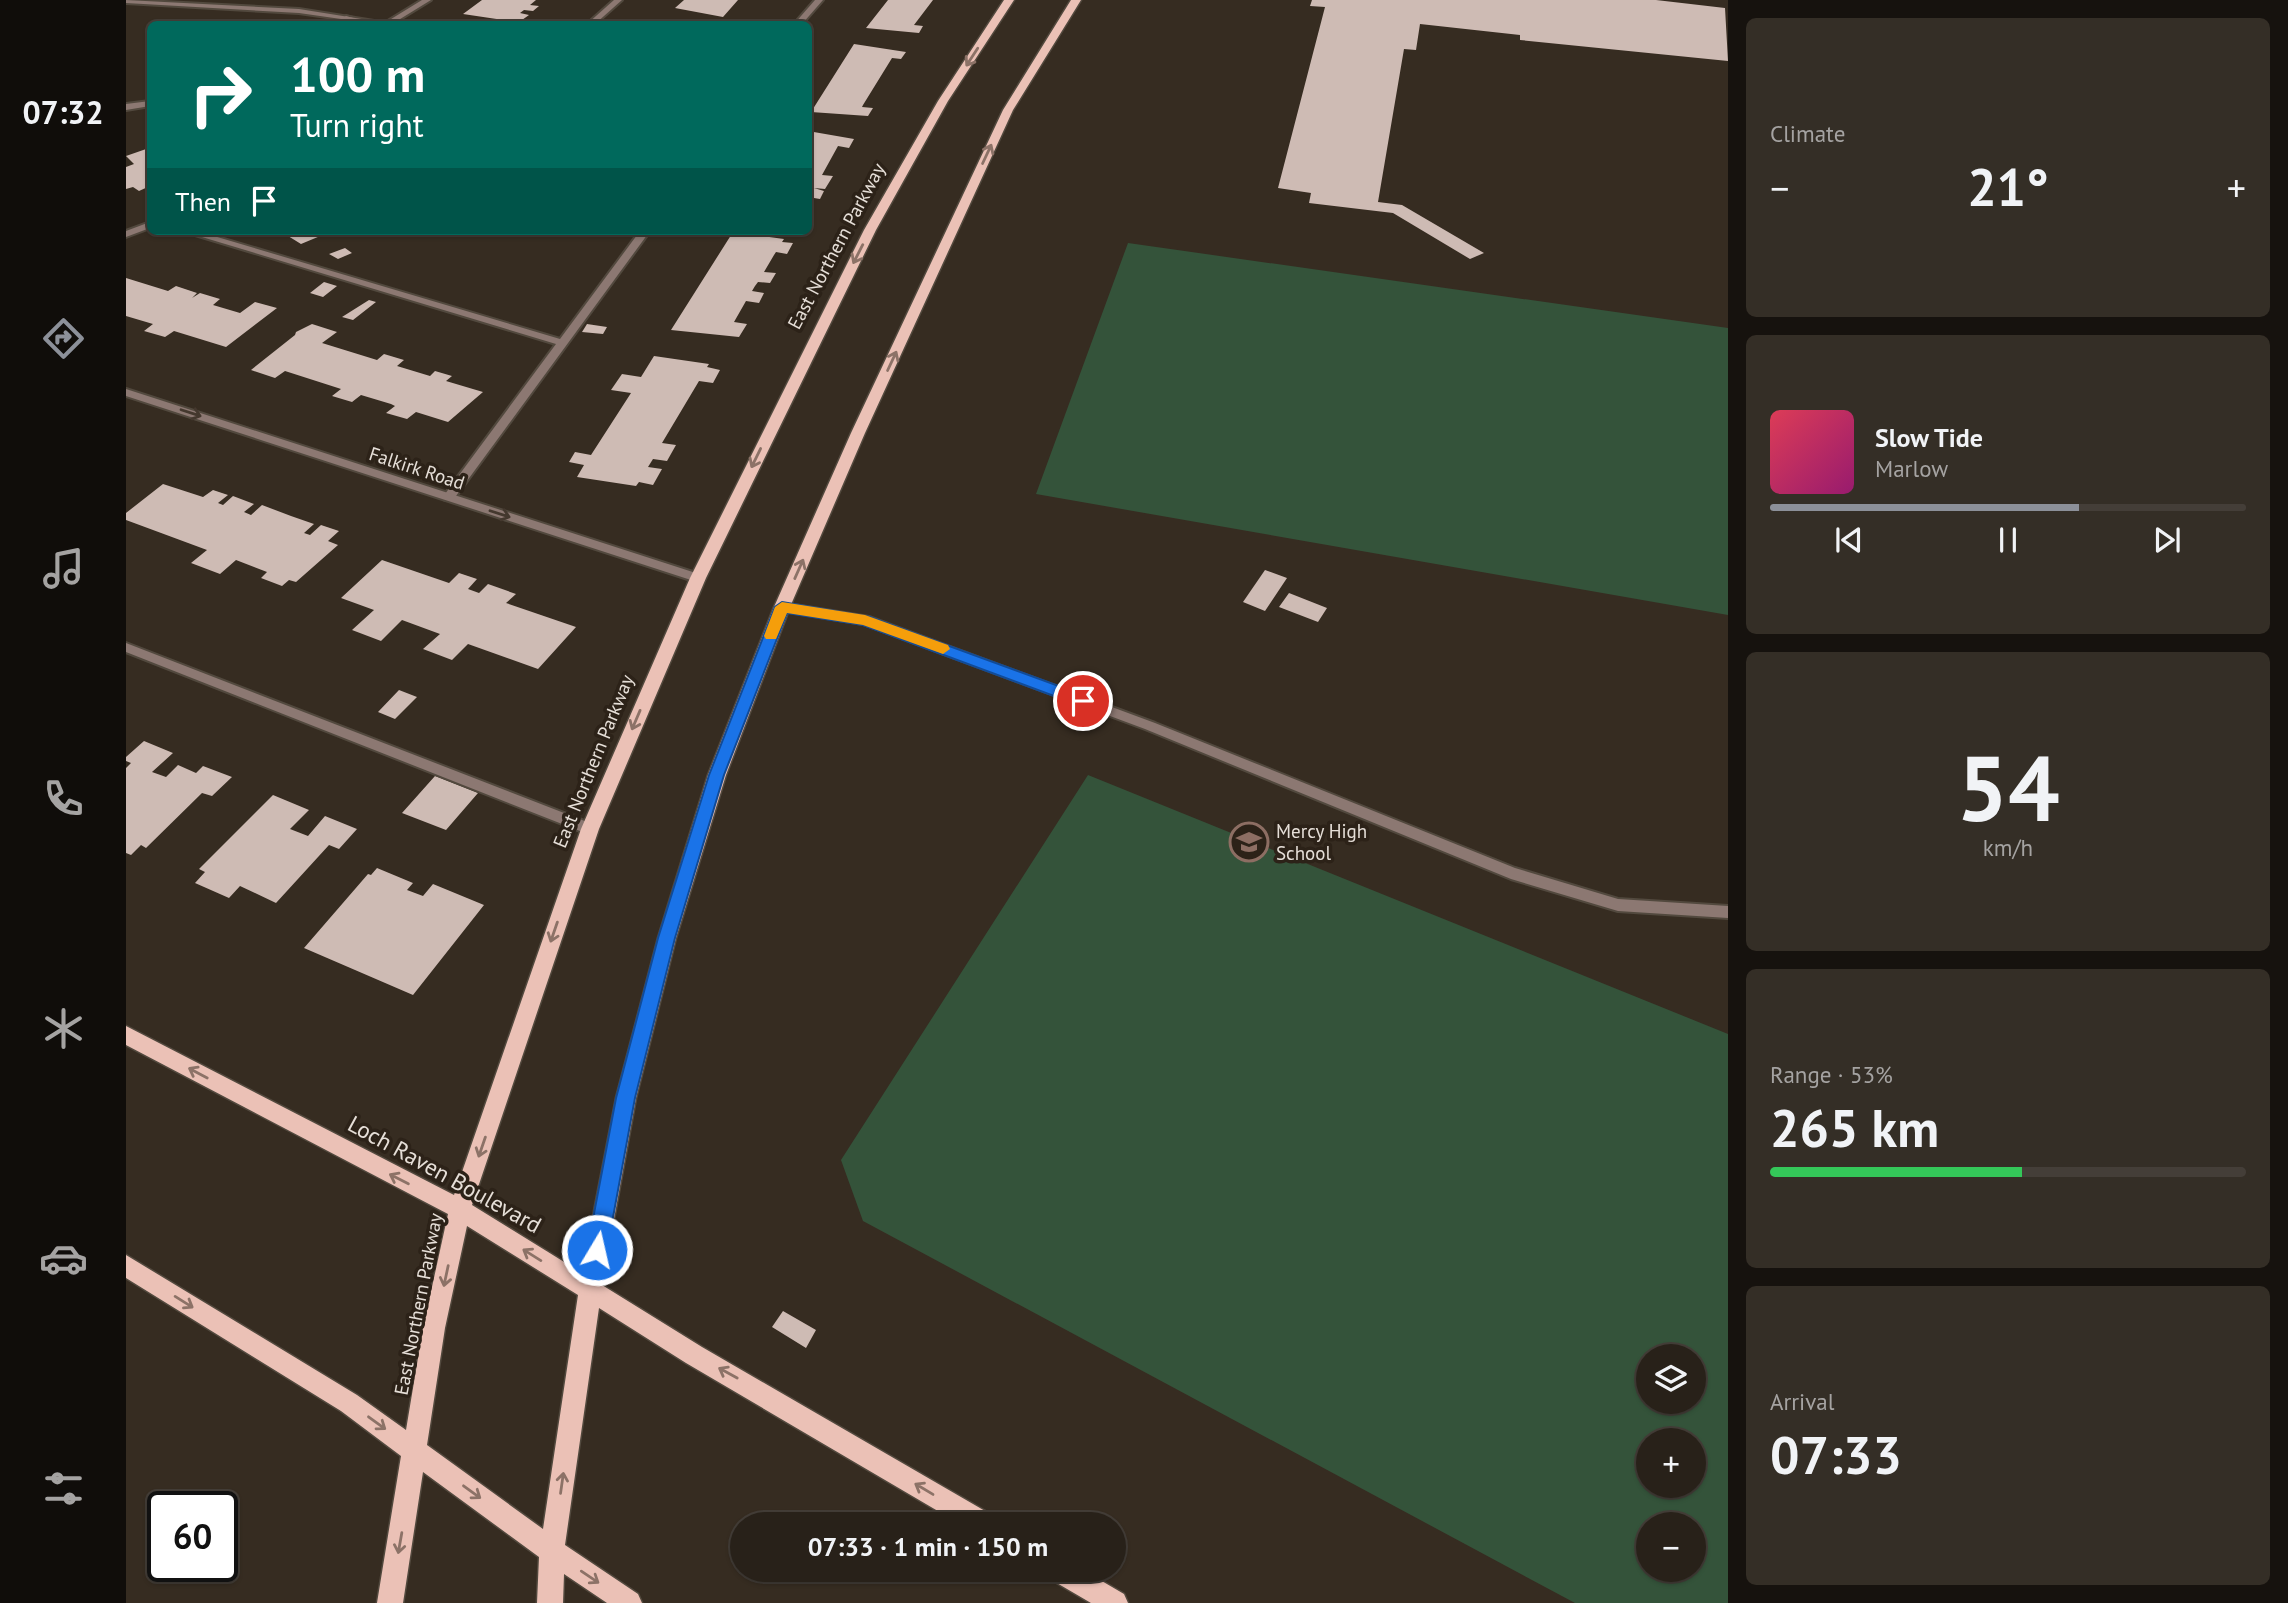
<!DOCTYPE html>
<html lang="en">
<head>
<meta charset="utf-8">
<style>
  :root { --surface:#282119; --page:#342e26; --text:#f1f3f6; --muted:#a5a3a2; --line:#443e38; --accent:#8c9099 }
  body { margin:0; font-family:"PT Sans",sans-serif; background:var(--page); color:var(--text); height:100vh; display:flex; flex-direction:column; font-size:26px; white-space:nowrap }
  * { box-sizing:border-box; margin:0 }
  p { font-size:23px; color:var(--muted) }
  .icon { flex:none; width:38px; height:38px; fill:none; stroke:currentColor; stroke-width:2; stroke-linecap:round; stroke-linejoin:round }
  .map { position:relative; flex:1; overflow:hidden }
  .drawer { display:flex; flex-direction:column; gap:18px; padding:18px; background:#16120e; width:560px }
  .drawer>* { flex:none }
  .top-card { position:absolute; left:21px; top:21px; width:665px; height:214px; border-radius:10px; box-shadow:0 2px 5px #0004,0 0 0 2px var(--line); background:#00695c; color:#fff; overflow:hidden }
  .fabs { position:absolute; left:1510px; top:1344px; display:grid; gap:14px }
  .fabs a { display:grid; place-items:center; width:70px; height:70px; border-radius:50%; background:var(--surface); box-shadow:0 2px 5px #0004,0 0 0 2px var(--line); font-size:35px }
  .speed { position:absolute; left:21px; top:1491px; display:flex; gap:14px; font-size:35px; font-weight:700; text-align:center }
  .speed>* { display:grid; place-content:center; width:91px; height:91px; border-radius:50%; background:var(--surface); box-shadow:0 2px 5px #0004,0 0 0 2px var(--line); line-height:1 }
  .speed .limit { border:4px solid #111; border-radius:10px; background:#fff; color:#111 }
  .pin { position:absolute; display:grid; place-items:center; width:60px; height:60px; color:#fff; margin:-30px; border:4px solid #fff; border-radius:50%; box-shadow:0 2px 7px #0007 }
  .me { position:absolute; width:77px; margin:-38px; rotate:9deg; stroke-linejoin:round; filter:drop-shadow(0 0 5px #0008) }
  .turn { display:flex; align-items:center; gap:24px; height:147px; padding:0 28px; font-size:32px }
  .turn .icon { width:91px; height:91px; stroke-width:2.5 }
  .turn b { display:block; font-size:49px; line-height:60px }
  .then { display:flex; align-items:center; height:66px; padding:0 28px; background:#0003; gap:14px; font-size:26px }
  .big { font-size:52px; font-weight:700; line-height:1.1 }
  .drawer .tile { flex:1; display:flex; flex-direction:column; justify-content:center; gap:10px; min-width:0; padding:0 24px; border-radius:10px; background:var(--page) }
  .drawer .dial { align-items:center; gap:0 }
  .dial b { font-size:91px; line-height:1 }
  .song { display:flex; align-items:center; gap:21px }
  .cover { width:84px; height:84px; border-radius:10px; background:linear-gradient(135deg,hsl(350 70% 55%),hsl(320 70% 35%)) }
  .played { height:7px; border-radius:4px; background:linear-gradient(90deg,var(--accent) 65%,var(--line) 65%) }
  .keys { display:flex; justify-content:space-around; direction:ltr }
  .heat { display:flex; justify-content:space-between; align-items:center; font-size:38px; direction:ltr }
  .charge { height:10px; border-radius:5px; background:linear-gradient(90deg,#34c759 53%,var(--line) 0) }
  .trip { position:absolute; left:604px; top:1512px; width:396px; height:70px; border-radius:35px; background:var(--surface); box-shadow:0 2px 5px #0004,0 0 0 2px var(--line); font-weight:700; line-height:70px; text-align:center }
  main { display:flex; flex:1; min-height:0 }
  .menu { display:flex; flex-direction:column; width:126px; justify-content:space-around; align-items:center; background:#100d0a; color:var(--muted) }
  .menu .icon { width:49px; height:49px }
  .menu .selected { color:var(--accent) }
  .menu b { font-size:32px; color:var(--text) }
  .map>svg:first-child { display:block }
</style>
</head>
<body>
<main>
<nav class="menu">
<b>07:32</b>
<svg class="icon selected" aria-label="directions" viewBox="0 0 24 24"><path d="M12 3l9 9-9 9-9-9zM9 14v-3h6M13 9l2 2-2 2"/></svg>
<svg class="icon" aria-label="music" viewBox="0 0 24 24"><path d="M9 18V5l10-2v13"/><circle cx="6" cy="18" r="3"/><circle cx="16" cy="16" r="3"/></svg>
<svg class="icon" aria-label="phone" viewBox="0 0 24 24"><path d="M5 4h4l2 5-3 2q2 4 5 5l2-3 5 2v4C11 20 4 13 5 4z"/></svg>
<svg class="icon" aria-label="climate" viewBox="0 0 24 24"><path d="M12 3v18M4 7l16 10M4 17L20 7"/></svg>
<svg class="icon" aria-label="car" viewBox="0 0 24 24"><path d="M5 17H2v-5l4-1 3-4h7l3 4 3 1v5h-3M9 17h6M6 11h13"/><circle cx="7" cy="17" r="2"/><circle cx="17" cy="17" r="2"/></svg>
<svg class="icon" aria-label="filters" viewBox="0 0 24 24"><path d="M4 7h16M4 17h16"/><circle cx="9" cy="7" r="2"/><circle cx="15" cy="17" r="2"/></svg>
</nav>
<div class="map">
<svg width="1602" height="1603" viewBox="0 0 1602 1603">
  <rect width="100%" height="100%" fill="#362c21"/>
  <path fill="#34533a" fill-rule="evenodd" d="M1002 243 1602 328V615L910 494Z
    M962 775 1602 1034V1603H1449L737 1221 715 1160ZM1522 1356H1568V1402H1522ZM1522 1440H1568V1486H1522ZM1522 1524H1568V1570H1522Z"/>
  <path fill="#cebbb4" d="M356 0H410L404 5 413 6 407 11 398 10 394 13 403 15 396 20 387 19 384 21 337 14Z
    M558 0H612L597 17 549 8Z
    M762 0H807L788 25 797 26 793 33 740 28Z
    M1186 0H1530L1599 8 1602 61 1394 40V35L1294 24 1290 50 1278 49 1252 202 1276 205 1358 253 1344 259 1267 213 1183 203 1185 193 1152 188 1199 7 1184 6Z
    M728 44 780 52 775 59 766 58 737 105 736 107 747 108 742 116 685 112Z
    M682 131 728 139 723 148 712 146 696 175 707 176 699 189 688 188 698 191 694 199 682 197Z
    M23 148 24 180 21 181 24 186 13 191 7 187 0 189V167L8 164 0 156Z
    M154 231H194L199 234 175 244Z
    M607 232 658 239 656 242 667 243 661 254 650 252 648 255 638 272 650 273 644 283 632 282 629 286 626 291 638 293 633 303 620 301 608 322 621 324 613 337 545 330Z
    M219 248 226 253 212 259 203 254Z
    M0 278 42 291 50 286 71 293 66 298 74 293 94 299 87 305 114 313 129 302 151 308 100 347 48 331 39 337 18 331 27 324 0 316Z
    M198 282 211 286 197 297 184 293Z
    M243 300 250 302 227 320 216 317Z
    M186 324 211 332 196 343 251 360 258 354 278 360 271 366 304 376 309 371 326 376 320 381 357 392 322 422 290 412 281 419 260 413 269 406 265 404 235 395 226 402 206 396 215 389 212 388 159 371 149 378 125 370 169 335 170 332Z
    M461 324 481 327 477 334 456 332Z
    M528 356 583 364 581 367 594 370 587 383 573 381 536 443 550 445 541 461 527 459 522 467 536 469 527 485 513 482 510 486 451 477 458 465 443 462 449 452 465 455 505 393 485 390 496 374 515 377Z
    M37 484 77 497 87 490 102 495 92 503 97 505 107 496 128 504 118 512 125 515 136 505 165 516 188 524 178 533 184 535 195 525 213 531 202 541 212 545 170 582 163 580 156 586 135 578 141 572 110 560 94 574 65 563 81 550 0 520V513Z
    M256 560 323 583 333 573 351 579 342 589 353 593 362 584 390 594 380 603 450 627 412 669 342 644 326 660 297 649 314 634 276 620 255 641 226 630 248 610 215 598Z
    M1139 570 1161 578 1139 611 1117 602Z
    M1163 593 1201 608 1192 622 1153 607Z
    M273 690 291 697 269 719 252 712Z
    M18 741 47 753 26 772 40 777 52 765 70 773 77 766 106 777 86 796 76 793 20 848 15 845 5 855 0 853V768L5 763 0 761V757Z
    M309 776 352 793 320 830 276 813Z
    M147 795 183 810 164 829 182 836 199 816 231 829 213 849 203 845 150 903 114 886 103 898 69 883 79 872 73 869Z
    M251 868 287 883 281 890 297 896 307 884 358 905 287 995 178 948 242 874 245 875Z
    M657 1311 690 1330 680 1348 646 1327Z"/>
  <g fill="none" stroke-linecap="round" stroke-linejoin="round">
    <defs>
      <path id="lane" d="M296 0H305L266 24H257Z
        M689 0H697L676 24H668Z
        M220 16 227 18 216 24H207Z
        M24 101V106L0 110V104Z
        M56 231H71L434 339 514 231H524L327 500H319V494L430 344Z
        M656 603 743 617 1029 723 1389 868 1492 899 1602 906V918L1492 911 1385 879 1019 729 737 624 652 610 650 607Z
        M0 643 469 825 471 829 469 833H459L0 652Z"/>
      <path id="street" d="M0 0 173 9 267 24H250L173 13 0 3Z
        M488 0H496L469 24H461Z
        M24 222V228L0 237V231Z
        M0 389 576 575 578 578 572 582 568 581 0 396Z"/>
      <path id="primary" d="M878 0H888L822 101 750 230 580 578 473 829 346 1205 456 1273 490 1098 532 938 582 775 648 607 725 433 877 110 945 0H955L887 110 739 433 664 607 600 775 550 938 510 1098 476 1285 576 1347 866 1515 869 1524H834L560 1363 473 1308 439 1545 512 1594 516 1603H481L438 1574 437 1603H411L413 1557 297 1472 277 1603H251L275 1456 215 1411 0 1278V1255L231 1395 280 1430 297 1328 322 1214 0 1045V1026L328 1195 455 829 564 578 738 230 812 101ZM341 1226 452 1295 417 1529 301 1445 319 1328Z
        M920 1570H957L998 1594 1002 1603H965L924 1579Z"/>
    </defs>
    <use href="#lane" stroke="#52493e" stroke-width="4"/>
    <use href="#street" stroke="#52493e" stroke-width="4"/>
    <use href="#primary" stroke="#52493e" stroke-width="3"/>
    <use href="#lane" fill="#8c7872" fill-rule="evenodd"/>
    <use href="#street" fill="#8c7872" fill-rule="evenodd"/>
    <use href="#primary" fill="#ebc1b6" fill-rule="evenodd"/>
  </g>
  <defs><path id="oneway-shaft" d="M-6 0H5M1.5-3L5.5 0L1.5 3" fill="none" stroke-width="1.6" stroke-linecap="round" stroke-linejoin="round" transform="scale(1.75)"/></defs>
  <g stroke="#8c7267">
    <use href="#oneway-shaft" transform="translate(846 57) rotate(123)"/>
    <use href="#oneway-shaft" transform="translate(861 154) rotate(-65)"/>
    <use href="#oneway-shaft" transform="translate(732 254) rotate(117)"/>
    <use href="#oneway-shaft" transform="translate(766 361) rotate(-65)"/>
    <use href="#oneway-shaft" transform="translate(630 458) rotate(116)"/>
    <use href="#oneway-shaft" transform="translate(673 569) rotate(-66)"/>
    <use href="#oneway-shaft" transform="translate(510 720) rotate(113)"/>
    <use href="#oneway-shaft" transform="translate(428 932) rotate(109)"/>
    <use href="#oneway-shaft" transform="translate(72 1073) rotate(-152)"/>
    <use href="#oneway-shaft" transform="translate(356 1147) rotate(109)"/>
    <use href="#oneway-shaft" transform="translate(273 1179) rotate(-153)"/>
    <use href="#oneway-shaft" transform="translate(406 1255) rotate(-148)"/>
    <use href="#oneway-shaft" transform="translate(320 1276) rotate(102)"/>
    <use href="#oneway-shaft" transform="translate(58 1302) rotate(32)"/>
    <use href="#oneway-shaft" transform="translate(602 1373) rotate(-151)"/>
    <use href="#oneway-shaft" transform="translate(251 1423) rotate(36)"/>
    <use href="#oneway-shaft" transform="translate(436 1483) rotate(-82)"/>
    <use href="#oneway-shaft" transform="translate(798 1489) rotate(-149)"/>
    <use href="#oneway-shaft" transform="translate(346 1492) rotate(36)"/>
    <use href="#oneway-shaft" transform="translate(274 1543) rotate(100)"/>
    <use href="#oneway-shaft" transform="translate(464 1577) rotate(34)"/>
  </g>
  <g stroke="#44382e">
    <use href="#oneway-shaft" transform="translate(65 413) rotate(18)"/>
    <use href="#oneway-shaft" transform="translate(374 514) rotate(18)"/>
  </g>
  <path fill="#1a73e8" stroke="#114b97" stroke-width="2" d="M656 602 744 617 963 697 965 701 957 706 952 705 737 625 661 613 598 775 549 938 509 1098 481 1250 478 1257 471 1259 464 1257 461 1250 490 1098 532 938 583 775 649 607Z"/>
  <path fill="#f59e0b" d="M656 602 739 615 822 645 824 649 817 654 737 625 661 613 650 639H640L638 636 649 607Z"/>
  <defs>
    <symbol id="school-ring" viewBox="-11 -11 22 22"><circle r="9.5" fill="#2c2218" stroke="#8d6e63" stroke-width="1.5"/><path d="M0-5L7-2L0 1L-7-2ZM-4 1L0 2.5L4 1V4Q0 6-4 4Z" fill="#8d6e63"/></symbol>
  </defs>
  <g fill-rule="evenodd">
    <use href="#school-ring" x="1101" y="820" width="44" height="44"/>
  </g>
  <g text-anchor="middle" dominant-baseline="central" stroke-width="7" stroke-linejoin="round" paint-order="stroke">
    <g font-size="19" fill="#e6dfd8" stroke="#2c2218">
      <text transform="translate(710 246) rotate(-62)">East Northern Parkway</text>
      <text transform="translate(291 468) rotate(18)">Falkirk Road</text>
      <text transform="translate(467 761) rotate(-68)">East Northern Parkway</text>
      <text transform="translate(292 1304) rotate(-79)">East Northern Parkway</text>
    </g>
    <g font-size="19" fill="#e6dfd8" stroke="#2c2218" text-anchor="start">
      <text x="1150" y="831">Mercy High<tspan x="1150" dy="22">School</tspan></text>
    </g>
    <g font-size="23" fill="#e6dfd8" stroke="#2c2218">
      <text transform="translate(319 1174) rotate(29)">Loch Raven Boulevard</text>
    </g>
  </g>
</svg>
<div class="fabs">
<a><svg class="icon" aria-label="layers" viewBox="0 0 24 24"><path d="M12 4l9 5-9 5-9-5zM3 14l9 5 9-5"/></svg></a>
<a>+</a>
<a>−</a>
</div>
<div class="speed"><div class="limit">60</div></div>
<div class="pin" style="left:957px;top:701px;background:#d93025"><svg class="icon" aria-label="arrive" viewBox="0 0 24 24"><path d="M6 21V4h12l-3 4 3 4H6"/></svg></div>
<svg class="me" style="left:471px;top:1250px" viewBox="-20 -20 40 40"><circle r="17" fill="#1a73e8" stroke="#fff" stroke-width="3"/><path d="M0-11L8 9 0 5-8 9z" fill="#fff"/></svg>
<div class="trip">07:33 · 1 min · 150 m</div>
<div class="top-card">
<div class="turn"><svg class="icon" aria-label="right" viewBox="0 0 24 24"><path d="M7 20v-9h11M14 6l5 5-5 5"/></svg><div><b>100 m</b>Turn right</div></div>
<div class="then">Then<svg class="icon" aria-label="arrive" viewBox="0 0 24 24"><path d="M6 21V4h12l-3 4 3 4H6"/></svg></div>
</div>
</div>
<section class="drawer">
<div class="tile"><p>Climate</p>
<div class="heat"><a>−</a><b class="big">21°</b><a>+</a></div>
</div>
<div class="tile">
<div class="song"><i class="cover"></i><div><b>Slow Tide</b><p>Marlow</p></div></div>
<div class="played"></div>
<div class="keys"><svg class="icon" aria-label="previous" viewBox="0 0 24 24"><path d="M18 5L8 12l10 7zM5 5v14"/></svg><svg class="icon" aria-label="pause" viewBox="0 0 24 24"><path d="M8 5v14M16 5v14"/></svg><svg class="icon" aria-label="next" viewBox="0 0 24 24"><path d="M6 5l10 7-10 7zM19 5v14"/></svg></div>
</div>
<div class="tile dial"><b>54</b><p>km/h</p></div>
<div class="tile"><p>Range · 53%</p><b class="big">265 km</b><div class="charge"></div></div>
<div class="tile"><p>Arrival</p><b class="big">07:33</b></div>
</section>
</main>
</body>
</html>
